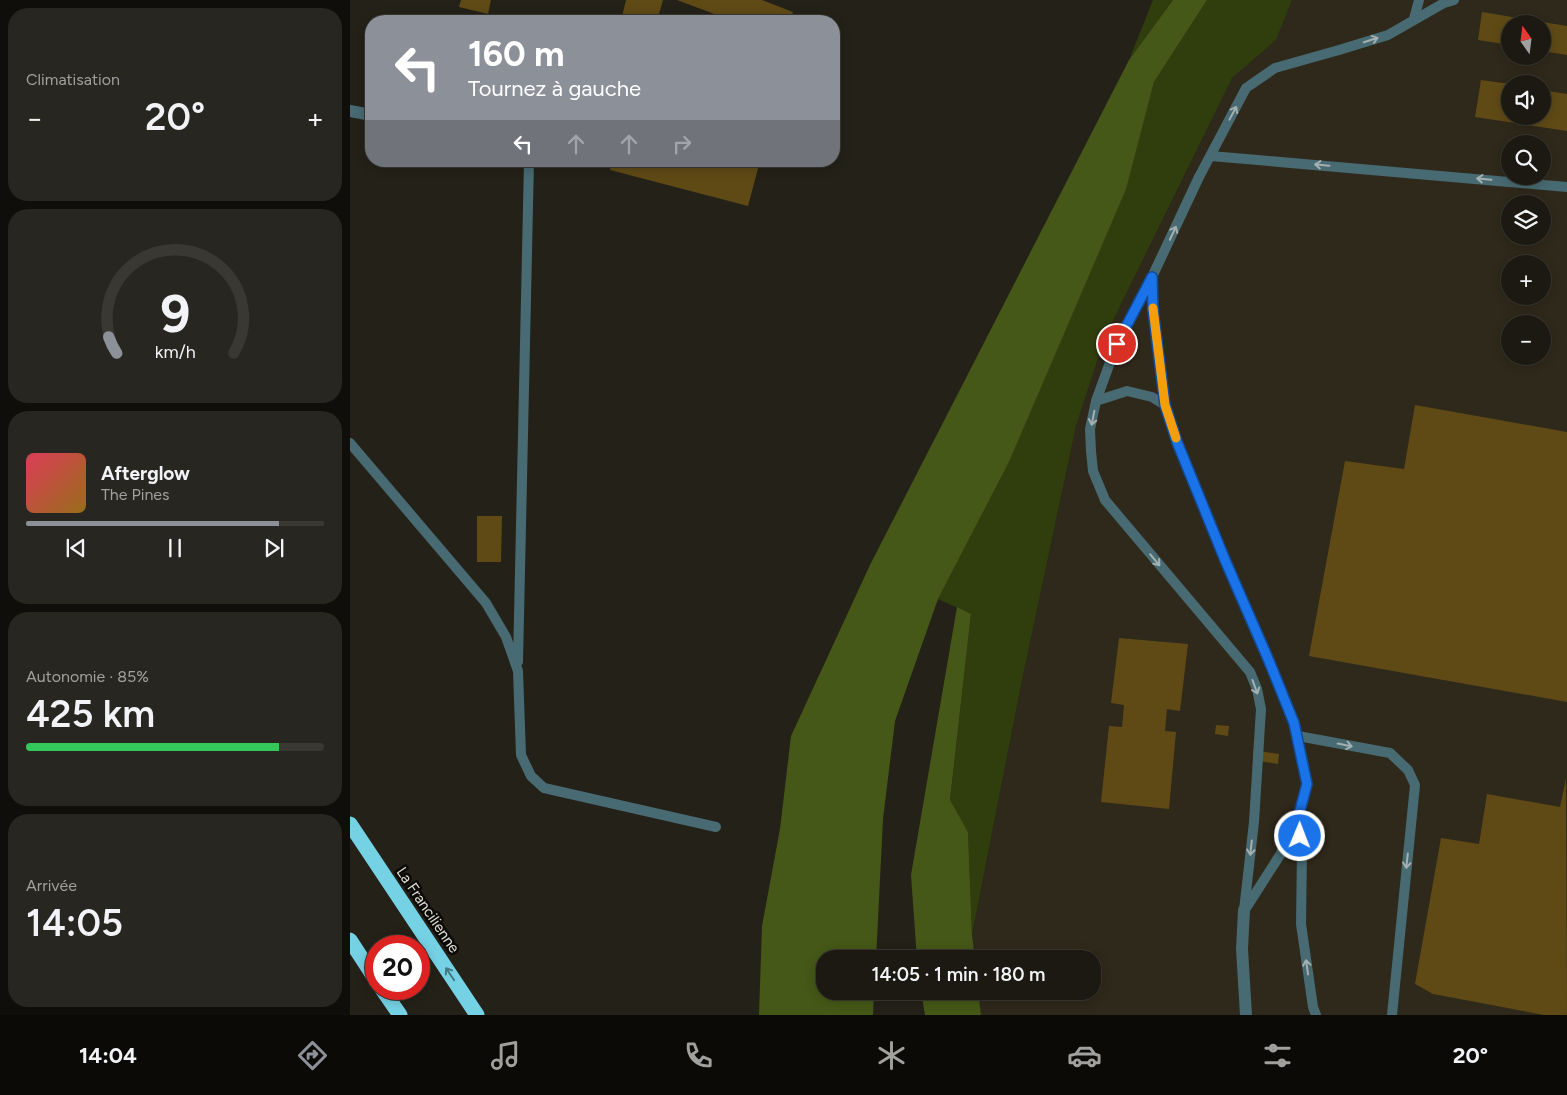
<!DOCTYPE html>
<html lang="fr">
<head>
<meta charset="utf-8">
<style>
  :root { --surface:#1b1912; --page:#282620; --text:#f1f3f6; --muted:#a0a09f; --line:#393832; --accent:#8c9099 }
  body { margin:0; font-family:Figtree,sans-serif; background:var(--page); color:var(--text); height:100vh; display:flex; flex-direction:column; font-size:19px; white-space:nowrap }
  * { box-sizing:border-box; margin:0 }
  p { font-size:16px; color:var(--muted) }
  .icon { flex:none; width:28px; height:28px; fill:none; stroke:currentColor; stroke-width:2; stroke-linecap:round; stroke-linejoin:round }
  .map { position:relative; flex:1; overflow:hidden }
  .details { display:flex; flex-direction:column; gap:8px; padding:8px; background:#0f0e0a; width:350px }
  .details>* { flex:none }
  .hud { position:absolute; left:15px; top:15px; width:475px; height:152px; border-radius:20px; box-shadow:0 2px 12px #0003,0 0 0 1px var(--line); background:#8c9099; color:#fff; overflow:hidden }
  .needle { width:32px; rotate:346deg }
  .buttons { position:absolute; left:1151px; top:15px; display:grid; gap:10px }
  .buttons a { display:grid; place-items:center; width:50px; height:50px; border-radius:50%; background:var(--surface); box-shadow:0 2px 12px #0003,0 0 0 1px var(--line); font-size:25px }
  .speed { position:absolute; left:15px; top:935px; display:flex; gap:10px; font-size:25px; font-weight:700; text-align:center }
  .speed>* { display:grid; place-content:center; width:65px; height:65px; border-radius:50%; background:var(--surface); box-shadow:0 2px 12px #0003,0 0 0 1px var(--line); line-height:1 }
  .speed .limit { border:8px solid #d22; background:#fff; color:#111 }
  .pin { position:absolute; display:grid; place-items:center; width:42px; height:42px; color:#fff; margin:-21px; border:2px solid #fff; border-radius:50%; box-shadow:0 1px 5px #0007 }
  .me { position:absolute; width:55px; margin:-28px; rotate:1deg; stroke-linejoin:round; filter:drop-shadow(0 0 4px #0008) }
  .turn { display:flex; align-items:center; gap:18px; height:105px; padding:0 20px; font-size:22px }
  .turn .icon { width:65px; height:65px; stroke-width:2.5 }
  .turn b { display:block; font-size:35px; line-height:42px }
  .lanes { display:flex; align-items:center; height:48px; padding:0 20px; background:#0003; justify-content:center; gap:25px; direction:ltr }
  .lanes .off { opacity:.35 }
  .big { font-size:38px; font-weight:600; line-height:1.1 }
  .details .widget { flex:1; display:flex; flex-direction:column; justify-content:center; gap:8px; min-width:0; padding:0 18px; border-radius:20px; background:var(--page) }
  .details .dial { align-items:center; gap:0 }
  .dial svg { height:130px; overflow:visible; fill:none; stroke:var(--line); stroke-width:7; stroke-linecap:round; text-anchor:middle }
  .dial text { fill:var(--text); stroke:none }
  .song { display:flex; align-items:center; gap:15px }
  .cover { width:60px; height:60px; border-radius:8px; background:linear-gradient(135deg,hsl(350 70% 55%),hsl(40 70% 35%)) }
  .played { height:5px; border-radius:2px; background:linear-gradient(90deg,var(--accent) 85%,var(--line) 85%) }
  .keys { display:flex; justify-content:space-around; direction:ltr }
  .heat { display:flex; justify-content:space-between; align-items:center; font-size:28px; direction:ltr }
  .charge { height:8px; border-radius:4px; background:linear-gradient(90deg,#34c759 85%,var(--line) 0) }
  .trip { position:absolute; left:466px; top:950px; width:285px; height:50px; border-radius:20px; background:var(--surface); box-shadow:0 2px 12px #0003,0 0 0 1px var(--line); font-weight:600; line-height:50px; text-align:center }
  .dock { display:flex; height:80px; justify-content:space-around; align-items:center; background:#0b0a07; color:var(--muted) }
  .dock .icon { width:35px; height:35px }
  .dock .active { color:var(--accent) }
  .dock b { font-size:22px; color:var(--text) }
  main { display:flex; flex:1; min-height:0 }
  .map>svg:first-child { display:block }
</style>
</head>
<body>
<main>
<section class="details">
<div class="widget"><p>Climatisation</p>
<div class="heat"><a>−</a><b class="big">20°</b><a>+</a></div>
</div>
<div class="widget dial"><svg viewBox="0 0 100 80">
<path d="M14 69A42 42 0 1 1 86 69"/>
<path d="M14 69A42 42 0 0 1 9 59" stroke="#8c9099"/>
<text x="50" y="56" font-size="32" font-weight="700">9</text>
<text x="50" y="72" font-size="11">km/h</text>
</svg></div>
<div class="widget">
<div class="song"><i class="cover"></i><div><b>Afterglow</b><p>The Pines</p></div></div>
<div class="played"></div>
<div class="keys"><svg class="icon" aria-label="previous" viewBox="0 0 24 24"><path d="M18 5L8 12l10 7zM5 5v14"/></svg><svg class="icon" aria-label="pause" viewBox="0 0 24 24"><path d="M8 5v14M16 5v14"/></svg><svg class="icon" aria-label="next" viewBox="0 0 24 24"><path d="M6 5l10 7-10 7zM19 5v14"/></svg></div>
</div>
<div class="widget"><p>Autonomie · 85%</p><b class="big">425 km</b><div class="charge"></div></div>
<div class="widget"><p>Arrivée</p><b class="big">14:05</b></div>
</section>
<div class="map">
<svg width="1217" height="1015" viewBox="0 0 1217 1015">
  <rect width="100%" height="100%" fill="#242118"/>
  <path fill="#2f291b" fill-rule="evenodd" d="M942 0H1217V1015H631L628 991H742V959H625L622 936 672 680 726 426 755 337 882 78 926 40ZM1160 24H1192V56H1160ZM1160 84H1192V116H1160ZM1160 144H1192V176H1160ZM1160 204H1192V236H1160ZM1160 264H1192V296H1160ZM1160 324H1192V356H1160Z"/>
  <path fill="#303e0e" d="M803 0H823L779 60Z
    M857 0H942L926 40 882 78 755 337 726 426 672 680 622 935 618 832 600 801 621 614 588 599 659 462 775 189 804 82Z"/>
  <path fill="#455817" d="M823 0H857L804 82 776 189 659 462 588 599 545 721 533 819 526 959H475V991H524L523 1015H409L412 926 430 829 441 736 520 565 779 60Z
    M607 607 621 614 600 800 618 832 622 935 625 959H567L561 875Z
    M571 991H628L631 1015H575Z"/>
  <path fill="#5f4a16" d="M111 0H141L138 14 109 7Z
    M276 0H313L307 21H271Z
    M327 0H412L443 12 440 21H383Z
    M1132 12 1217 26V55L1192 51V24H1160V45L1128 40Z
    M1131 80 1160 84V116H1192V90L1217 94V131L1125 117Z
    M262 161H410L398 206 260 170Z
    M1065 405 1217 432V702L959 656 995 461 1054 469Z
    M127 516H152L151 562H127Z
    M769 638 838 644 830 711 817 709 815 731 826 732 819 809 751 802 759 726 772 727 774 705 761 703Z
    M866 725 879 726 878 736 865 734Z
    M903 750 929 754 928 764 903 760Z
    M1216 778 1217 1015H1194L1083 994 1065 984 1091 838 1129 844 1137 794 1210 807Z"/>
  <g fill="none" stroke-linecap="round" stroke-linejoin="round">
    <path stroke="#486a72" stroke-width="10" d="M1064 19 1069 0
      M861 156 1217 187
      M802 278 803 310 815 405 827 443 889 594 919 661 944 723 957 784 947 821 930 855 896 908
      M746 401 777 391 802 397 815 405
      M0 443 136 603 156 637 168 671 171 755 181 776 194 788 366 827
      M168 662 179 161
      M948 736 1040 753 1058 770 1065 785 1042 1015
      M947 821 952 850 951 924 963 1007 966 1015
      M894 910 904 822 911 709 907 689 900 672 755 500 743 471 741 451 740 429 746 401 767 343 802 277 849 177 896 88 925 68 989 50 1038 35 1094 3 1104 0"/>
    <path stroke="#486a72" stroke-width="12" d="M0 111 21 115
      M894 910 892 949 896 1015"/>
    <path stroke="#75d2e5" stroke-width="15" d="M0 824 127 1015
      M0 940 26 980
      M32 989 50 1015"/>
  </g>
  <defs><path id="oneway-shaft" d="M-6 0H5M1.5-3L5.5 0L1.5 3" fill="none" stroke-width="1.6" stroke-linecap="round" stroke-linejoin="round" transform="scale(1.25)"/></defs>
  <g stroke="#a4b0b0">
    <use href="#oneway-shaft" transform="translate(1021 40) rotate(-18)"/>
    <use href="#oneway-shaft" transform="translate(883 113) rotate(-62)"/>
    <use href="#oneway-shaft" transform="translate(972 165) rotate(-175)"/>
    <use href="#oneway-shaft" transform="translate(1134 179) rotate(-175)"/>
    <use href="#oneway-shaft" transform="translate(823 233) rotate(-65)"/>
    <use href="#oneway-shaft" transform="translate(743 418) rotate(101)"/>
    <use href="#oneway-shaft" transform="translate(805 560) rotate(50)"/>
    <use href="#oneway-shaft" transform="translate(905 687) rotate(70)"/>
    <use href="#oneway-shaft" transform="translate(995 745) rotate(11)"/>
    <use href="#oneway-shaft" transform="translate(901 848) rotate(96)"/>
    <use href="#oneway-shaft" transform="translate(1057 861) rotate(96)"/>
    <use href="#oneway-shaft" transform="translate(957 967) rotate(-98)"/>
  </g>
  <use stroke="#467881" href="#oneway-shaft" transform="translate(100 974) rotate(-124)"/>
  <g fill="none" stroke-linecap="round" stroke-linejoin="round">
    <defs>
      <path id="route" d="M767 344 802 277 803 310 815 405 827 442 875 560 919 661 944 723 957 784 947 822 950 836"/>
    </defs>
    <use href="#route" stroke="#114b97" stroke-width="12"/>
    <use href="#route" stroke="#1a73e8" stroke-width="9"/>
    <path stroke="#f59e0b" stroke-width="9" d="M803 308 815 405 826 438"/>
  </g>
  <g text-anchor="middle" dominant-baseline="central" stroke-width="5" stroke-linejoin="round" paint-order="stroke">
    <g font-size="15" fill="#e1dfd9" stroke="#0c0a07">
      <text transform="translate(78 910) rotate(56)">La Francilienne</text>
    </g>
  </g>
</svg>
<div class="buttons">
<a><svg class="needle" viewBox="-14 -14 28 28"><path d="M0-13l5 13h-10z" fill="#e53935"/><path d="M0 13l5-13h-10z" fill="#a0a09f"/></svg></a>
<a><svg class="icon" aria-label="sound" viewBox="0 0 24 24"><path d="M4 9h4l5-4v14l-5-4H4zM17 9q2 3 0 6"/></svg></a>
<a><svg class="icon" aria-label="search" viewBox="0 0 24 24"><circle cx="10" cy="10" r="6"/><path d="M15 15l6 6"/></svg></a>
<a><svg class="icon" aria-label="layers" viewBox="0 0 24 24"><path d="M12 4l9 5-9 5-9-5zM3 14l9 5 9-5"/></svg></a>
<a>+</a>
<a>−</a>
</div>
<div class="speed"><div class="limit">20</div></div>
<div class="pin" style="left:767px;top:344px;background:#d93025"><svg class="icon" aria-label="arrive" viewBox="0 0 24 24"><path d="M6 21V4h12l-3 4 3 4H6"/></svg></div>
<svg class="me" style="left:950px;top:836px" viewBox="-20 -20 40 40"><circle r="17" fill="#1a73e8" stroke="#fff" stroke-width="3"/><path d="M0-11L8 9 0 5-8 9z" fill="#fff"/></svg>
<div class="trip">14:05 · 1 min · 180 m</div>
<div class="hud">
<div class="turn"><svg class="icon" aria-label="left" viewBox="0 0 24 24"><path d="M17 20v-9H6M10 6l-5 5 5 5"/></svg><div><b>160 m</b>Tournez à gauche</div></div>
<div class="lanes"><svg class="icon" aria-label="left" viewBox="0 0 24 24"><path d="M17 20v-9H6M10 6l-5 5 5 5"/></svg><svg class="icon off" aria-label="ahead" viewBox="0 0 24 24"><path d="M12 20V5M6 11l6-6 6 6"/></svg><svg class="icon off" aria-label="ahead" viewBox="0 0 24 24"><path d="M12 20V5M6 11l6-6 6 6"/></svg><svg class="icon off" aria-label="right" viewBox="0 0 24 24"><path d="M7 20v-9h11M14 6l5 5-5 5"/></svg></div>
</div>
</div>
</main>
<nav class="dock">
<b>14:04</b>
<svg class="icon active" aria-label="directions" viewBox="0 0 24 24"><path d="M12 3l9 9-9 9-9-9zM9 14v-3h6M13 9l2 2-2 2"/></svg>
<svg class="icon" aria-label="music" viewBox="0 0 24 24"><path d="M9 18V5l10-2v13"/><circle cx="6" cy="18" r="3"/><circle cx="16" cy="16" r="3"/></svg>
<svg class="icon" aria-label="phone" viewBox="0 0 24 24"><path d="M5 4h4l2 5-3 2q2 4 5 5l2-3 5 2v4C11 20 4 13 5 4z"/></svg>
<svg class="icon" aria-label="climate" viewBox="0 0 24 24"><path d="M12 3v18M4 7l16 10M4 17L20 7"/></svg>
<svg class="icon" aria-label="car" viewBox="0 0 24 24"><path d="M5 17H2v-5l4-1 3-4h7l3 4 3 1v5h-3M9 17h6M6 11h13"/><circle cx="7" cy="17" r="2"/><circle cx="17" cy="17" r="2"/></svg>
<svg class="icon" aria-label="filters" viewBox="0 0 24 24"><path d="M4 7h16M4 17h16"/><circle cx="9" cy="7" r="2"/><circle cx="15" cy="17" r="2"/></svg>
<b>20°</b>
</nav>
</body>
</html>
